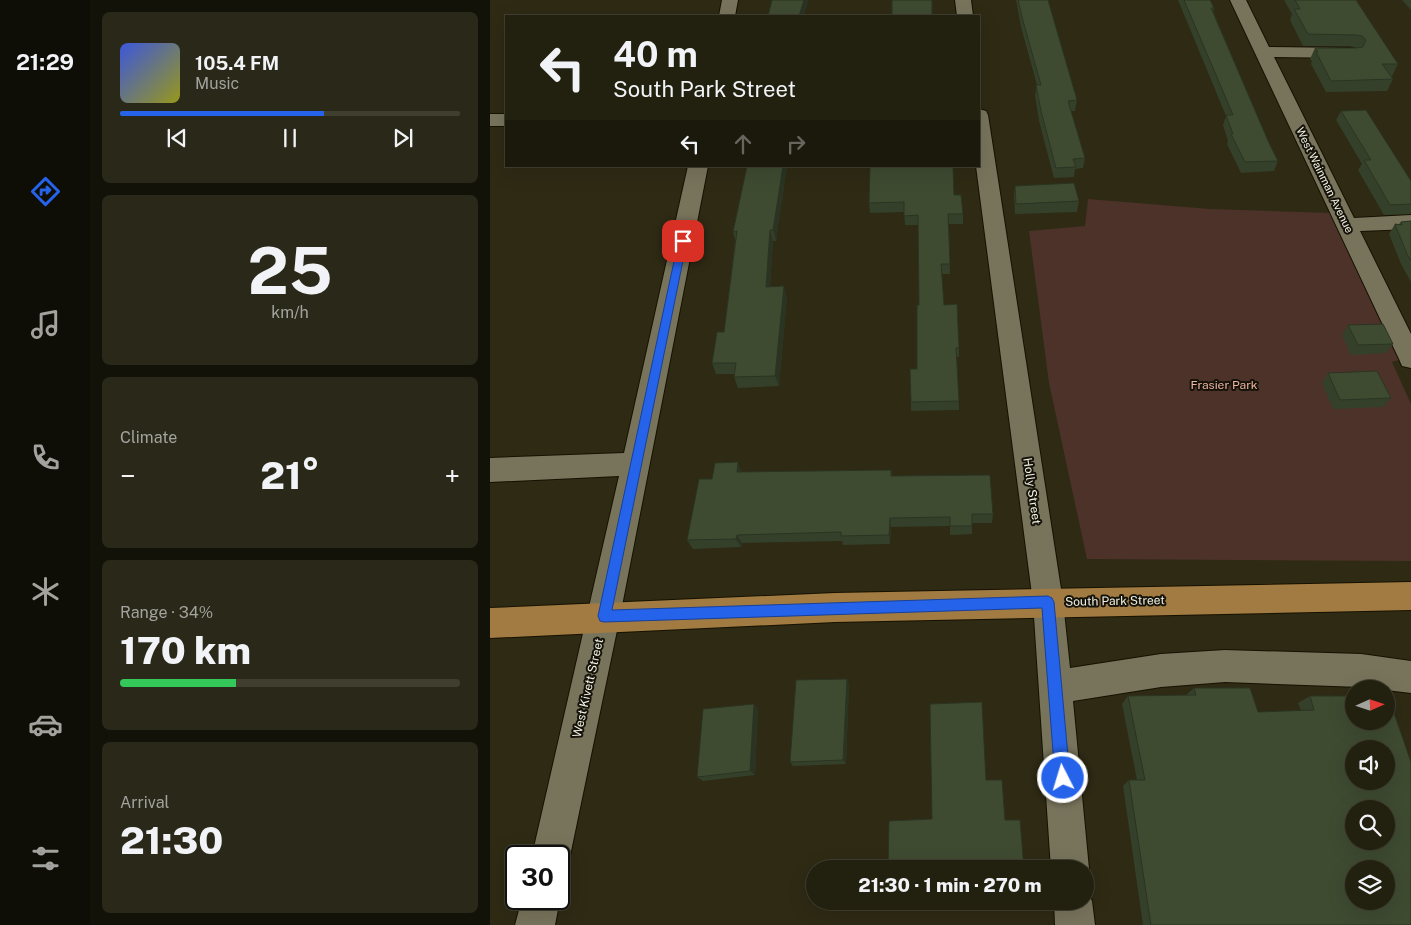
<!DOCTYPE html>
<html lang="en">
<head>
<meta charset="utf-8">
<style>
  :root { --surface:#22200f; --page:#2a2818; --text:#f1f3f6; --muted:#a2a39e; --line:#3f3e2f; --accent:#2563eb }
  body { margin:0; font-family:"Public Sans",sans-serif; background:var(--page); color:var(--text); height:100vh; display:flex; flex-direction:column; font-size:19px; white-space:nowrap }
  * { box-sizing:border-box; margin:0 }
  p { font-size:16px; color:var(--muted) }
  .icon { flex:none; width:28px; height:28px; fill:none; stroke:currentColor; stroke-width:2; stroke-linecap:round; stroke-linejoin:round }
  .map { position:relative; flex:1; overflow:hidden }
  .panel { display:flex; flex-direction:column; gap:12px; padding:12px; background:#131208; width:400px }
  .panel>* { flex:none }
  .banner { position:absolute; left:15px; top:15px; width:475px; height:152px; border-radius:0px; box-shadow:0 5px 20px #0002,0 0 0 1px var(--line); background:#22200f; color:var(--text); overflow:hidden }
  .needle { width:32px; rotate:87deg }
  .tools { position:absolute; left:855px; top:680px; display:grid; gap:10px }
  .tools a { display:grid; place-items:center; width:50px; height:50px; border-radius:50%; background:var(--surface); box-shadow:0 5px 20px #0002,0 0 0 1px var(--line); font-size:25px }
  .speed { position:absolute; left:15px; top:845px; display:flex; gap:10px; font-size:25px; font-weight:700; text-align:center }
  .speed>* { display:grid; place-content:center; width:65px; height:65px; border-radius:50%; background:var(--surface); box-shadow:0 5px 20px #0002,0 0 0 1px var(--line); line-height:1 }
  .speed .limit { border:2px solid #111; border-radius:8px; background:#fff; color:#111 }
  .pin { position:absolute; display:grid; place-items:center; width:42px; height:42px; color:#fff; margin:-21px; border-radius:10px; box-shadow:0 2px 8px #0006 }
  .me { position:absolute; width:55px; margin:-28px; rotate:355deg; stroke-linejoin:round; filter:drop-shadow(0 0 4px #0008) }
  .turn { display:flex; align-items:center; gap:18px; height:105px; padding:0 25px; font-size:22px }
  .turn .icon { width:65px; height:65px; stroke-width:2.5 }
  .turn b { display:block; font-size:35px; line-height:42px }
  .lanes { display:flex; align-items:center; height:48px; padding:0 25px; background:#0003; justify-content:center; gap:25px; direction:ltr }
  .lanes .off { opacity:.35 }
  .big { font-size:38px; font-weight:800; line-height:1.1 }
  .panel .tile { flex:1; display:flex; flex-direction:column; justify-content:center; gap:8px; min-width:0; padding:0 18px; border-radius:8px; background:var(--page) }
  .panel .dial { align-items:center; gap:0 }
  .dial b { font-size:65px; line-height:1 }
  .song { display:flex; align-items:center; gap:15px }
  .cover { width:60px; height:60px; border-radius:8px; background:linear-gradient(135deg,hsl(230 70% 55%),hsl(60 70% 35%)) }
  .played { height:5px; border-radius:2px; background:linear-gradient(90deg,var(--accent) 60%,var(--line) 60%) }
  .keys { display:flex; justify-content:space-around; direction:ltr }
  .heat { display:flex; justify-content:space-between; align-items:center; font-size:28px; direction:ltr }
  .charge { height:8px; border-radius:4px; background:linear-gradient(90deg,#34c759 34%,var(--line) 0) }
  .trip { position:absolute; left:316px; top:860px; width:288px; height:50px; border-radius:25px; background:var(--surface); box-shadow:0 5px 20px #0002,0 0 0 1px var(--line); font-weight:800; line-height:50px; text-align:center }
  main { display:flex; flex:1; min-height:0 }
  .tabs { display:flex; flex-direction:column; width:90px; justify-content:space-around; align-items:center; background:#0e0d06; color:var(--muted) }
  .tabs .icon { width:35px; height:35px }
  .tabs .current { color:var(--accent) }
  .tabs b { font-size:22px; color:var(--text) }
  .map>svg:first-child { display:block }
</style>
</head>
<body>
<main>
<nav class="tabs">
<b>21:29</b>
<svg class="icon current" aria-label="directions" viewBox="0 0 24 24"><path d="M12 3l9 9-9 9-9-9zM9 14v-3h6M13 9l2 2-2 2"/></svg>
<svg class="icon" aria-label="music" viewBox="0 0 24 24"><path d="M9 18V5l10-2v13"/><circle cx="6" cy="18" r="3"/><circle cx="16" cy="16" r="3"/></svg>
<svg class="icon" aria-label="phone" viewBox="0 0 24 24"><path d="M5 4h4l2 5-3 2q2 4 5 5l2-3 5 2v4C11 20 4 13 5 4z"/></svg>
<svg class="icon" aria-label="climate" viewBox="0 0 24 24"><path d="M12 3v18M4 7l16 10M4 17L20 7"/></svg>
<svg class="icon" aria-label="car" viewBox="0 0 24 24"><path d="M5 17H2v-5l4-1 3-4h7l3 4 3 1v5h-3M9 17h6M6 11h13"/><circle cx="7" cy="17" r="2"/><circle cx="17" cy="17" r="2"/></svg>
<svg class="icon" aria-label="filters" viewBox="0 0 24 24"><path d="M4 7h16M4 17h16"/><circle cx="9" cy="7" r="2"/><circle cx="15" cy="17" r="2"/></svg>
</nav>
<section class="panel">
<div class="tile">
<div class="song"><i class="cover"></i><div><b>105.4 FM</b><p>Music</p></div></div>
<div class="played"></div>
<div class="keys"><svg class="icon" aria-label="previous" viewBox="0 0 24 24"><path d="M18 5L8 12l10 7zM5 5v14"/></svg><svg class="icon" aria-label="pause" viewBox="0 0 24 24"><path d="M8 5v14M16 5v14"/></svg><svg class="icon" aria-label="next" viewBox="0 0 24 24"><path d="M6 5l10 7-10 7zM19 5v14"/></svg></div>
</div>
<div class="tile dial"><b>25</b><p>km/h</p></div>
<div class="tile"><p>Climate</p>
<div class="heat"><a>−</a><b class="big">21°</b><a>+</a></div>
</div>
<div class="tile"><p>Range · 34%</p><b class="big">170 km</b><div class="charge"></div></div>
<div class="tile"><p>Arrival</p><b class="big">21:30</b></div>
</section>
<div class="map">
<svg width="921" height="925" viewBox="0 0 921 925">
  <rect width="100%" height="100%" fill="#2e2a14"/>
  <path fill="#4c3229" d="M598 199 720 209 841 213 909 360 902 362 921 404V561L597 559 559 383 539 231 595 226Z"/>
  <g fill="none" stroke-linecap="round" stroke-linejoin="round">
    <defs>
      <path id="minor" d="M232 0H248L245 16H229Z
        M465 0H481L483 16H467Z
        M740 0H756L779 47 860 48 866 49 869 53 866 57 860 58 784 57 864 218 921 215V229L870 231 921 334V368L912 366 909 359Z
        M489 109 496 111 498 115 573 602 580 668 671 654 735 650 871 654 921 661V693L871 687 735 682 671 687 583 701 599 869 595 878V869H561L543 602 486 166H489Z
        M0 114H16V126H0Z
        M198 166H218L130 616 80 856 74 869 69 871V856H42L129 476 0 482V458L134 453Z
        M595 887 602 901 605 925H565L564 901H595Z
        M69 896 70 899 65 925H25L32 899H69Z"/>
      <path id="major" d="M921 582V610L345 622 0 638V608L345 593Z"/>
    </defs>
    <use href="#minor" stroke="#161201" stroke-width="2"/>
    <use href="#major" stroke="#161201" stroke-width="2"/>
    <use href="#minor" fill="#78745c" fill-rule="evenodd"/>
    <use href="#major" fill="#a17b42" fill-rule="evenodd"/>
  </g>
  <path fill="#35402a" d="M526 0H558L587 100 585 111H581L595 158 593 168 585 169 584 177 564 178 549 121 545 95 547 85 531 27Z
    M688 0H720L724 8 723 11 779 143 788 161 784 171 751 173 737 144 738 141 733 125 736 116Z
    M794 0H866L908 64 902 76H901L903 79 897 91 836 92 821 64 822 61 820 59 825 48H867L860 46H813L800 20 802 14Z
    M912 0H921V10Z
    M851 111 921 181V214L894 215 868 170 872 164 846 120Z
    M257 166H297L286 241H283L280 287 297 298 289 386 248 388 244 377 245 374H226L222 363 234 332 245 240 243 232Z
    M525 186 589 201 587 212 525 214 524 196Z
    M464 195 473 214V224H459L460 274H452L454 305 469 348V357H467L469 410 421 411V402L427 369 429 305 428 225H415L414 212 380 213 379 203Z
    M921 221V282L911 264 899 234 905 224H909L911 222Z
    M858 325 903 344 896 353 861 355 852 335Z
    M838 373 901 398 893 407 843 409 832 383Z
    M401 470 402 476 503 514 502 523H482V534L460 535V526L401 527 400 544 353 545 352 541 252 543 251 547 203 549 197 540 222 479 252 472Z
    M359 684 356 764 303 766 300 762Z
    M704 688 768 712 811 711 808 703 820 696 921 925H653L633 786 639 780H647L632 704 638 696 696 695Z
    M268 709 265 775 213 781 207 777Z"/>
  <path fill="#2b3422" d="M314 0H319L314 16H309Z
    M293 166H297L286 241 283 230Z
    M280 230 283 241 279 298 276 287Z
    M294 286 297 298 289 386 285 376Z
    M248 462 252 472 251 482 247 472Z
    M400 518 401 527 400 544 399 535Z
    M247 535 252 543 251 547 246 539Z
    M357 679 359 684 356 764 353 760Z
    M264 704 268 709 265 775 260 771Z"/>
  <path fill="#3e4b31" stroke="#2b3422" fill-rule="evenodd" d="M282 0H314L309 16H278Z
    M402 0H442V16H402Z
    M528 0H558L587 100 578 101 595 158 583 159 586 167 566 168 551 111 546 85H551L532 17Z
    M694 0H720L724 8H721L779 143 788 161 755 162 741 134H743L736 115H743Z
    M805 0H866L908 64H892L903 79 841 81 826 52H828L825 48H866L873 47 876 40 872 36 866 35 818 34 804 9H810Z
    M876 110 921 181V204L900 205 874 160H881L851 111Z
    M257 166H293L283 230H280L276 287 294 286 285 376 244 377 246 363H222L227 332H234L247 231 243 232Z
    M380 166H463L464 195H471L473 214H458L460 264H451L454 305 467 304 469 348H466L469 401 421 402 420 369H427V305H429L428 215 414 216V202L379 203Z
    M584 183 589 201 526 204 525 186Z
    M921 221V261L917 254 905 224 912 225 911 222Z
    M893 324 903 344 868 345 858 325Z
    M887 371 901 398 850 400 838 373Z
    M248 462 247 472 401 470V476L500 475 503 514H482V526H460V517L400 518 399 535 351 536V532L247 535 246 539 197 540 209 479H222L225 463Z
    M357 679 353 760 300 762 306 680Z
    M704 688H760L768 712 824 710 820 696H864V721H896V710H903L921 762V925H661L639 780H655L638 696 706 695ZM864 749H896V781H864ZM864 809H896V841H864ZM864 869H896V901H864Z
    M492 702 496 780H512L515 820H530L534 869H398L399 821 442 819 440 704Z
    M264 704 260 771 207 777 213 709Z"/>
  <path fill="#2563eb" stroke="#184099" d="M189 238H193L197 241 122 610 558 596 562 598 564 602 580 778 578 783 573 785 567 783 565 778 552 608 114 622 110 621 108 616Z"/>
  <g text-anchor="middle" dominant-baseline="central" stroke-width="4" stroke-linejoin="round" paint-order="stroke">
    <g font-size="11" fill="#f3f1e3" stroke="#141209">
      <text transform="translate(835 180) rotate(64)">West Wainman Avenue</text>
    </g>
    <g font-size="12" fill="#efb4a0" stroke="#141209">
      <text x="734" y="385">Frasier Park</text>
    </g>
    <g font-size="12" fill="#f3f1e3" stroke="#141209">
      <text transform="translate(542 491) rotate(82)">Holly Street</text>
      <text transform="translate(625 601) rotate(-1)">South Park Street</text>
      <text transform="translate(98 688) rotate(-77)">West Kivett Street</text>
    </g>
  </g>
</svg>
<div class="tools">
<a><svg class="needle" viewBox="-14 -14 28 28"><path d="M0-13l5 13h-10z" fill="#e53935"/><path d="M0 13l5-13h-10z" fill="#a2a39e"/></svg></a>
<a><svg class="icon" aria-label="sound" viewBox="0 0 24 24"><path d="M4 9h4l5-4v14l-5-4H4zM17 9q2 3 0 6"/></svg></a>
<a><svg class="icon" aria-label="search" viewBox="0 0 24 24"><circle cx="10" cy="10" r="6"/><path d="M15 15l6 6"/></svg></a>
<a><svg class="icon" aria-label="layers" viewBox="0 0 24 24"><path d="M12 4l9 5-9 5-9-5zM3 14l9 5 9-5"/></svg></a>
</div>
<div class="speed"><div class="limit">30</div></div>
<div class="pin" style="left:193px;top:241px;background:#d93025"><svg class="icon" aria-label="arrive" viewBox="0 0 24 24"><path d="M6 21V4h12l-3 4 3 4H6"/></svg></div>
<svg class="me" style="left:573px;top:778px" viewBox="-20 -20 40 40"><circle r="17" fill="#2563eb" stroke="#fff" stroke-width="3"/><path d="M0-11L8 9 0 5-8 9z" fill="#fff"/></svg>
<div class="trip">21:30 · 1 min · 270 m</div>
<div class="banner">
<div class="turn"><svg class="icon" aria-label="left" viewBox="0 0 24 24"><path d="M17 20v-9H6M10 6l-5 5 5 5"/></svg><div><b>40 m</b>South Park Street</div></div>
<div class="lanes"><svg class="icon" aria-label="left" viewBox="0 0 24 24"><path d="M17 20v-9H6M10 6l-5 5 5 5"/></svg><svg class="icon off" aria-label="ahead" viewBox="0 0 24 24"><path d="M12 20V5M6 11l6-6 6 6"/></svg><svg class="icon off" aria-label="right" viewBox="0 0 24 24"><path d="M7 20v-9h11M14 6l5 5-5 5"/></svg></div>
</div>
</div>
</main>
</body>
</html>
